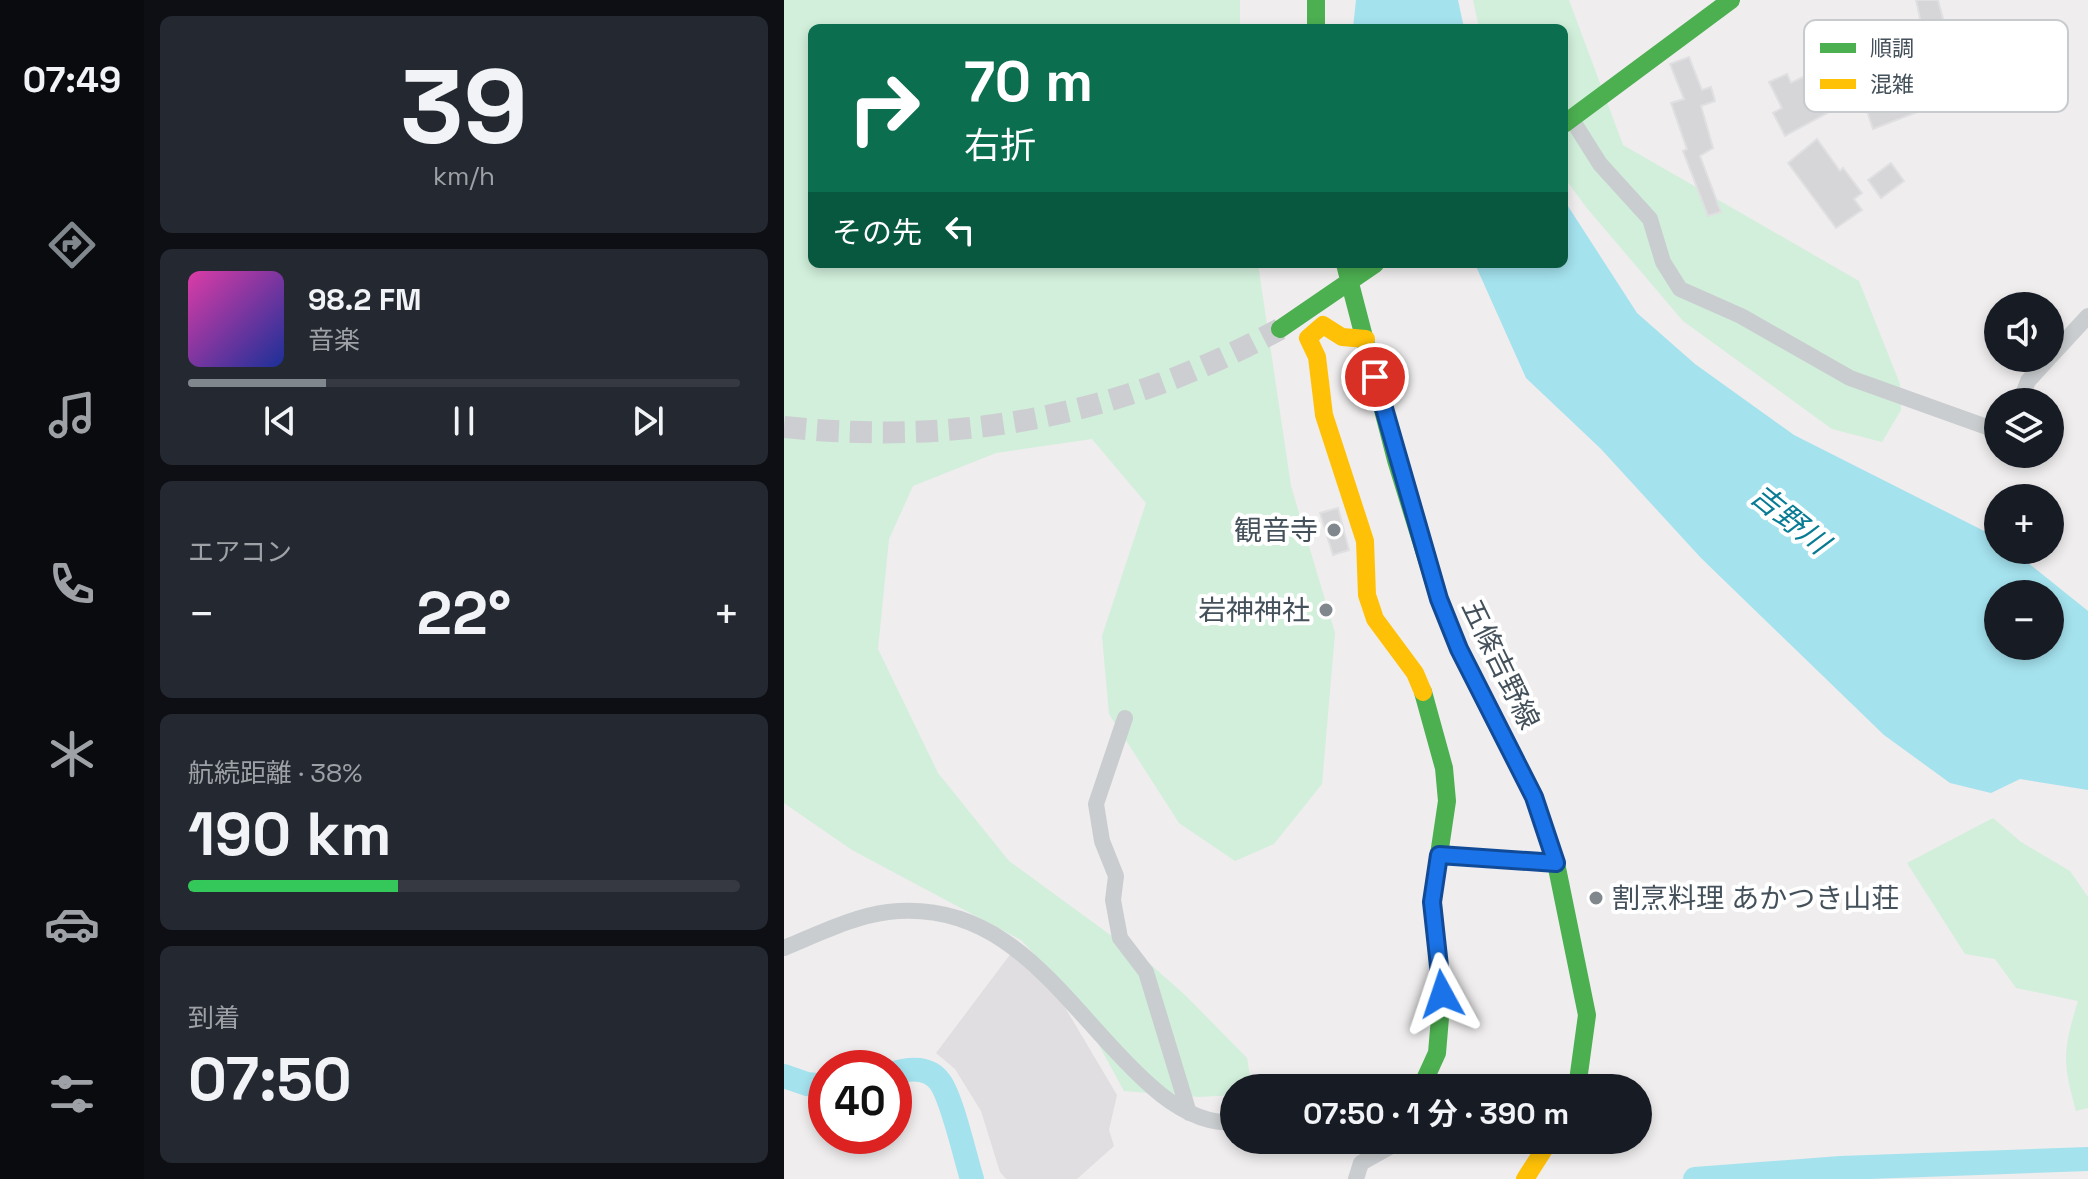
<!DOCTYPE html>
<html lang="ja">
<head>
<meta charset="utf-8">
<style>
  :root { --surface:#171b24; --page:#242831; --text:#f1f3f6; --muted:#9ea1a6; --line:#363941; --accent:#80888e }
  body { margin:0; font-family:"Space Grotesk","Noto Sans JP",sans-serif; background:var(--page); color:var(--text); height:100vh; display:flex; flex-direction:column; font-size:30px; white-space:nowrap }
  * { box-sizing:border-box; margin:0 }
  p { font-size:26px; color:var(--muted) }
  .icon { flex:none; width:44px; height:44px; fill:none; stroke:currentColor; stroke-width:2; stroke-linecap:round; stroke-linejoin:round }
  .map { position:relative; flex:1; overflow:hidden }
  .panel { display:flex; flex-direction:column; gap:16px; padding:16px; background:#0d0f14; width:640px }
  .panel>* { flex:none }
  .top-card { position:absolute; left:24px; top:24px; width:760px; height:244px; border-radius:12px; box-shadow:0 4px 12px #0003; background:#0b6e4f; color:#fff; overflow:hidden }
  .buttons { position:absolute; left:1200px; top:292px; display:grid; gap:16px }
  .buttons a { display:grid; place-items:center; width:80px; height:80px; border-radius:50%; background:var(--surface); box-shadow:0 4px 12px #0003; font-size:40px }
  .speed { position:absolute; left:24px; top:1050px; display:flex; gap:16px; font-size:40px; font-weight:700; text-align:center }
  .speed>* { display:grid; place-content:center; width:104px; height:104px; border-radius:50%; background:var(--surface); box-shadow:0 4px 12px #0003; line-height:1 }
  .speed .limit { border:12px solid #d22; background:#fff; color:#111 }
  .pin { position:absolute; display:grid; place-items:center; width:68px; height:68px; color:#fff; margin:-34px; border:4px solid #fff; border-radius:50%; box-shadow:0 2px 8px #0007 }
  .me { position:absolute; width:88px; margin:-44px; rotate:355deg; stroke-linejoin:round; filter:drop-shadow(0 0 6px #0008) }
  .turn { display:flex; align-items:center; gap:28px; height:168px; padding:0 24px; font-size:36px }
  .turn .icon { width:104px; height:104px; stroke-width:2.5 }
  .turn b { display:block; font-size:56px; line-height:68px }
  .then { display:flex; align-items:center; height:76px; padding:0 24px; background:#0003; gap:16px; font-size:30px }
  .big { font-size:60px; font-weight:700; line-height:1.1 }
  .panel .card { flex:1; display:flex; flex-direction:column; justify-content:center; gap:12px; min-width:0; padding:0 28px; border-radius:12px; background:var(--page) }
  .panel .dial { align-items:center; gap:0 }
  .dial b { font-size:104px; line-height:1 }
  .song { display:flex; align-items:center; gap:24px }
  .cover { width:96px; height:96px; border-radius:12px; background:linear-gradient(135deg,hsl(320 70% 55%),hsl(230 70% 35%)) }
  .played { height:8px; border-radius:4px; background:linear-gradient(90deg,var(--accent) 25%,var(--line) 25%) }
  .keys { display:flex; justify-content:space-around; direction:ltr }
  .heat { display:flex; justify-content:space-between; align-items:center; font-size:44px; direction:ltr }
  .charge { height:12px; border-radius:6px; background:linear-gradient(90deg,#34c759 38%,var(--line) 0) }
  .trip { position:absolute; left:436px; top:1074px; width:432px; height:80px; border-radius:40px; background:var(--surface); box-shadow:0 4px 12px #0003; font-weight:700; line-height:80px; text-align:center }
  main { display:flex; flex:1; min-height:0 }
  .tabs { display:flex; flex-direction:column; width:144px; justify-content:space-around; align-items:center; background:#090b0e; color:var(--muted) }
  .tabs .icon { width:56px; height:56px }
  .tabs .on { color:var(--accent) }
  .tabs b { font-size:36px; color:var(--text) }
  .map>svg:first-child { display:block }
</style>
</head>
<body>
<main>
<nav class="tabs">
<b>07:49</b>
<svg class="icon on" aria-label="directions" viewBox="0 0 24 24"><path d="M12 3l9 9-9 9-9-9zM9 14v-3h6M13 9l2 2-2 2"/></svg>
<svg class="icon" aria-label="music" viewBox="0 0 24 24"><path d="M9 18V5l10-2v13"/><circle cx="6" cy="18" r="3"/><circle cx="16" cy="16" r="3"/></svg>
<svg class="icon" aria-label="phone" viewBox="0 0 24 24"><path d="M5 4h4l2 5-3 2q2 4 5 5l2-3 5 2v4C11 20 4 13 5 4z"/></svg>
<svg class="icon" aria-label="climate" viewBox="0 0 24 24"><path d="M12 3v18M4 7l16 10M4 17L20 7"/></svg>
<svg class="icon" aria-label="car" viewBox="0 0 24 24"><path d="M5 17H2v-5l4-1 3-4h7l3 4 3 1v5h-3M9 17h6M6 11h13"/><circle cx="7" cy="17" r="2"/><circle cx="17" cy="17" r="2"/></svg>
<svg class="icon" aria-label="filters" viewBox="0 0 24 24"><path d="M4 7h16M4 17h16"/><circle cx="9" cy="7" r="2"/><circle cx="15" cy="17" r="2"/></svg>
</nav>
<section class="panel">
<div class="card dial"><b>39</b><p>km/h</p></div>
<div class="card">
<div class="song"><i class="cover"></i><div><b>98.2 FM</b><p>音楽</p></div></div>
<div class="played"></div>
<div class="keys"><svg class="icon" aria-label="previous" viewBox="0 0 24 24"><path d="M18 5L8 12l10 7zM5 5v14"/></svg><svg class="icon" aria-label="pause" viewBox="0 0 24 24"><path d="M8 5v14M16 5v14"/></svg><svg class="icon" aria-label="next" viewBox="0 0 24 24"><path d="M6 5l10 7-10 7zM19 5v14"/></svg></div>
</div>
<div class="card"><p>エアコン</p>
<div class="heat"><a>−</a><b class="big">22°</b><a>+</a></div>
</div>
<div class="card"><p>航続距離 · 38%</p><b class="big">190 km</b><div class="charge"></div></div>
<div class="card"><p>到着</p><b class="big">07:50</b></div>
</section>
<div class="map">
<svg width="1304" height="1179" viewBox="0 0 1304 1179">
  <rect width="100%" height="100%" fill="#efedee"/>
  <path fill="#e0dee0" d="M228 952 276 999 333 1095 325 1130 330 1146 293 1179H222L216 1172 197 1111 171 1069 152 1053Z"/>
  <path fill="#d1efdb" d="M0 0H456V28H28V264H474L507 486 551 633 538 784 490 844 451 861 395 823 325 714 318 636 362 503 308 439 212 453 129 486 105 539 94 649 154 773 225 861 366 964 401 995 463 1058 468 1088H450V1095L415 1097 340 1091 288 996 237 940 68 850 0 803Z
    M689 0H785L839 145 1075 281 1116 384 1117 410 1098 442 1048 429 899 321 802 207 780 177V28H695Z
    M1209 818 1237 842 1286 871 1304 897V1108L1292 1111C1278 1060 1279 1051 1294 1001L1232 988 1211 959 1181 954 1123 863Z"/>
  <path fill="#a4e2ee" fill-rule="evenodd" d="M572 0H674L680 28H569Z
    M780 200 853 313 911 364 1010 435 1212 537 1214 550H1228L1304 611V790L1236 779 1207 793 1166 783 1100 735 917 558 817 449 742 378 691 264H780ZM1214 594H1266V646H1214Z"/>
  <g fill="none" stroke-linecap="round" stroke-linejoin="round">
    <path stroke="#a4e2ee" stroke-width="24" d="M110 1073C126 1068 145 1067 156 1082 168 1098 181 1157 188 1179
      M0 1076 23 1084 42 1086
      M911 1179 1057 1168 1304 1159"/>
  </g>
  <path fill="#d6d5d8" stroke="#e0dfe1" stroke-width="2" d="M1132 0H1154L1163 34 1171 30 1178 47 1167 52 1168 55 1162 54 1176 81 1165 87 1170 98 1089 129 1079 99 1111 88 1115 99 1142 91 1133 72 1140 68 1132 52 1155 40 1146 21 1137 23Z
    M905 57 918 90 927 87 931 101 917 106 929 148 916 156 937 212 924 216 899 151 903 149 887 103 900 99 886 64Z
    M1003 74 1007 83 1025 74 1049 110 1001 136 989 113 998 108 985 82Z
    M1033 139 1056 171 1059 168 1078 193 1070 199 1078 210 1052 228 1004 163Z
    M1107 163 1120 181 1097 198 1084 180Z
    M554 508 565 550 549 555 536 513Z"/>
  <g fill="none" stroke-linecap="round" stroke-linejoin="round">
    <path stroke="#cdced1" stroke-width="22" stroke-dasharray="22 11" stroke-linecap="butt" d="M0 427C181 446 337 415 496 329"/>
    <path stroke="#cacdcf" stroke-width="16" d="M787 118 816 164 866 219 879 262 896 289 957 316 1066 378 1214 431
      M1266 357 1304 316
      M1236 402 1244 381 1265 358
      M341 718 312 804 318 841 332 876 329 900 336 938 362 972 405 1113
      M655 855 772 863
      M0 948C32 935 70 916 104 912 231 897 286 1016 368 1087 389 1106 420 1125 450 1122
      M572 1179 577 1163 618 1140"/>
    <path stroke="#4caf50" stroke-width="18" d="M532 0V28
      M780 124 947 0
      M561 264 612 460 655 599 675 649 750 797 772 863 803 1015 793 1088
      M496 329 591 264
      M637 1088 653 1053 658 994 648 902 663 801 660 768 639 692"/>
    <path stroke="#ffc107" stroke-width="18" d="M582 339 558 337 539 325 524 338 533 357 540 415 581 541 583 595 591 619 631 673 639 692
      M741 1179 766 1140"/>
  </g>
  <g fill="none" stroke-linecap="round" stroke-linejoin="round">
    <defs>
      <path id="route" d="M591 377 655 599 675 649 750 797 772 863 655 855 648 902 658 994"/>
    </defs>
    <use href="#route" stroke="#114b97" stroke-width="20"/>
    <use href="#route" stroke="#1a73e8" stroke-width="14"/>
  </g>
  <g fill="#80888e" stroke="#fff" stroke-width="3">
    <circle cx="550" cy="530" r="8"/>
    <circle cx="542" cy="610" r="8"/>
    <circle cx="812" cy="898" r="8"/>
  </g>
  <g text-anchor="middle" dominant-baseline="central" stroke-width="8" stroke-linejoin="round" paint-order="stroke">
    <g font-size="28" fill="#44515b" stroke="#fff" text-anchor="end">
      <text x="534" y="530">観音寺</text>
      <text x="526" y="610">岩神神社</text>
      <text x="828" y="898" text-anchor="start">割烹料理 あかつき山荘</text>
    </g>
    <g font-size="28" fill="#44515b" stroke="#fff">
      <text transform="translate(717 664) rotate(64)">五條吉野線</text>
    </g>
    <g font-size="30" font-style="italic" fill="#087c94" stroke="#fff">
      <text transform="translate(1006 519) rotate(39)">吉野川</text>
    </g>
  </g>
  <rect x="1020" y="20" width="264" height="92" rx="12" fill="#fff" stroke="#c7cbce" stroke-width="2"/>
  <rect x="1036" y="43" width="36" height="10" fill="#4caf50"/>
  <rect x="1036" y="79" width="36" height="10" fill="#ffc107"/>
  <g font-size="22" fill="#44515b">
    <text x="1086" y="56">順調</text>
    <text x="1086" y="92">混雑</text>
  </g>
</svg>
<div class="buttons">
<a><svg class="icon" aria-label="sound" viewBox="0 0 24 24"><path d="M4 9h4l5-4v14l-5-4H4zM17 9q2 3 0 6"/></svg></a>
<a><svg class="icon" aria-label="layers" viewBox="0 0 24 24"><path d="M12 4l9 5-9 5-9-5zM3 14l9 5 9-5"/></svg></a>
<a>+</a>
<a>−</a>
</div>
<div class="speed"><div class="limit">40</div></div>
<div class="pin" style="left:591px;top:377px;background:#d93025"><svg class="icon" aria-label="arrive" viewBox="0 0 24 24"><path d="M6 21V4h12l-3 4 3 4H6"/></svg></div>
<svg class="me" style="left:658px;top:994px" viewBox="-20 -20 40 40"><path d="M0-17L14 15 0 8-14 15z" fill="#1a73e8" stroke="#fff" stroke-width="4"/></svg>
<div class="trip">07:50 · 1 分 · 390 m</div>
<div class="top-card">
<div class="turn"><svg class="icon" aria-label="right" viewBox="0 0 24 24"><path d="M7 20v-9h11M14 6l5 5-5 5"/></svg><div><b>70 m</b>右折</div></div>
<div class="then">その先<svg class="icon" aria-label="left" viewBox="0 0 24 24"><path d="M17 20v-9H6M10 6l-5 5 5 5"/></svg></div>
</div>
</div>
</main>
</body>
</html>
